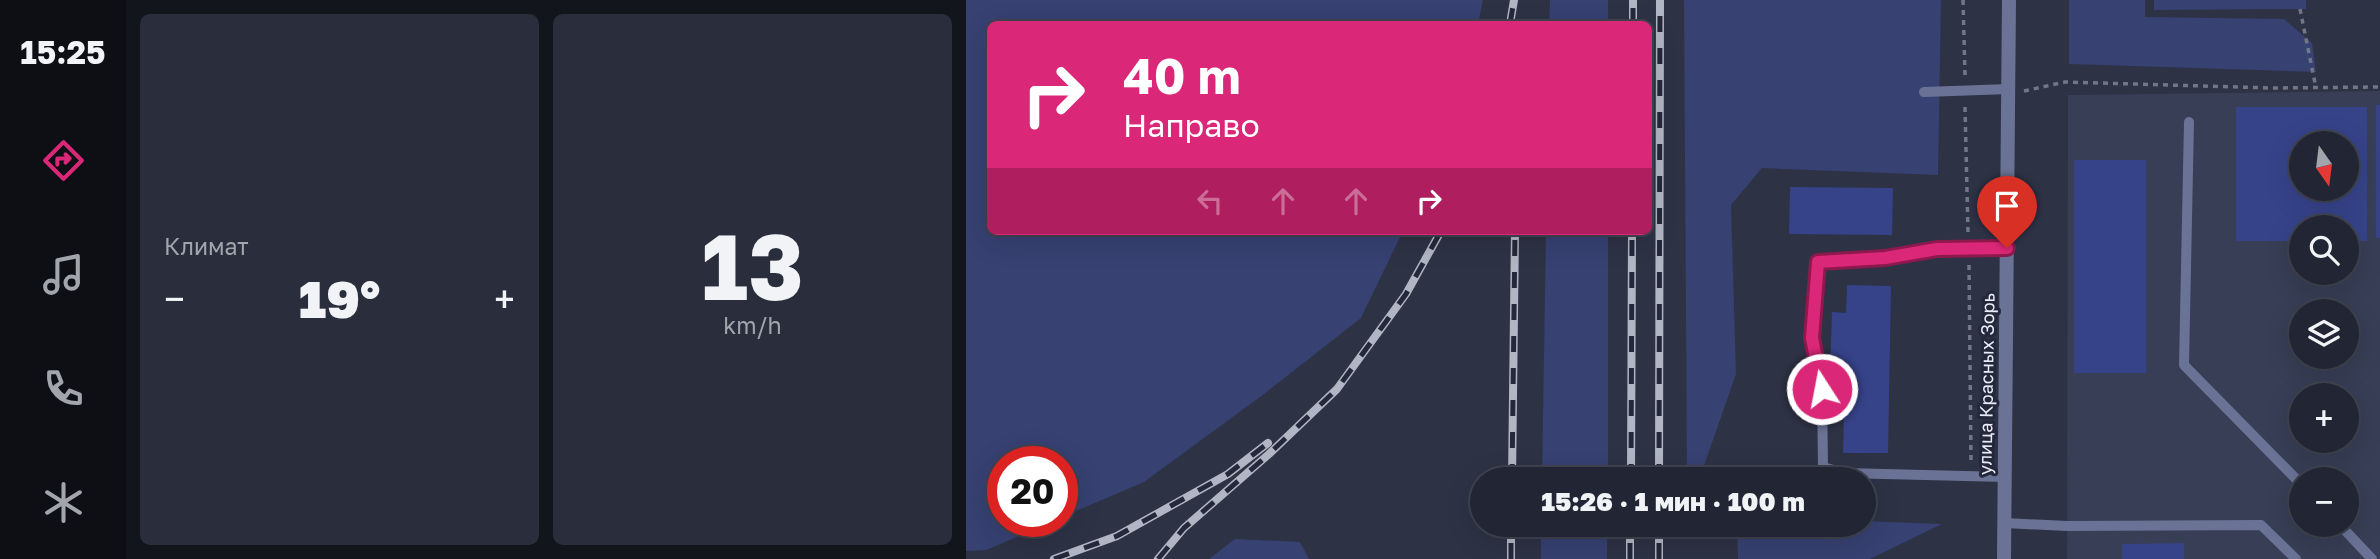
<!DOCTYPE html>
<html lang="ru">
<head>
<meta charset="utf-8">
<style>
  :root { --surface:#222634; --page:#2a2e3c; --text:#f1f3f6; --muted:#a2a5ac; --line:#3f434f; --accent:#db2777 }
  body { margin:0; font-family:"Golos Text",sans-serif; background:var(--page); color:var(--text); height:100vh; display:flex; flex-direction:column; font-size:26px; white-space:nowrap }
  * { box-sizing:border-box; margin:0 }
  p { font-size:23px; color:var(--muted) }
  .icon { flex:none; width:38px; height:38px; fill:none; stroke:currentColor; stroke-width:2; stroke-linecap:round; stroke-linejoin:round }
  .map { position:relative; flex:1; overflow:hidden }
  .side { display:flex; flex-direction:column; gap:14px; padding:14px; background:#13151d; width:840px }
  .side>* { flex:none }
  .hud { position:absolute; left:21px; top:21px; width:665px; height:214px; border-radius:10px; box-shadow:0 7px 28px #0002,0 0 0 2px var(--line); background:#db2777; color:#fff; overflow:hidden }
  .needle { width:46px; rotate:166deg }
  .controls { position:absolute; left:1323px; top:131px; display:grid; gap:14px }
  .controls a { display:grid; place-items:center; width:70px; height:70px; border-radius:50%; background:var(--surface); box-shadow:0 7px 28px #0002,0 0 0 2px var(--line); font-size:35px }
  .speed { position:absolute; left:21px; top:446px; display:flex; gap:14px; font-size:35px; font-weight:700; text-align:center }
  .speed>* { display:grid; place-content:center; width:91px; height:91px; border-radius:50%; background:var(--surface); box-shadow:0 7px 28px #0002,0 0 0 2px var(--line); line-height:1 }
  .speed .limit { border:10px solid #d22; background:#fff; color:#111 }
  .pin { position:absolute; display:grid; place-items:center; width:60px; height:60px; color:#fff; margin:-72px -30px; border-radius:50% 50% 50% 0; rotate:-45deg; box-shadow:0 0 7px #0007 }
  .pin .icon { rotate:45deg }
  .me { position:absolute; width:77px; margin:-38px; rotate:349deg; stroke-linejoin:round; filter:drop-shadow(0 0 5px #0008) }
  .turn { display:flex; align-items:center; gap:24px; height:147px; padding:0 21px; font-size:32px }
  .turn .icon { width:91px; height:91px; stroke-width:2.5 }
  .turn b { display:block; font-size:49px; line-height:60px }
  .lanes { display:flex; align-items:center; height:66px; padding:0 21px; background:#0003; justify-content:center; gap:35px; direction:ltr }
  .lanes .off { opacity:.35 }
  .big { font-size:52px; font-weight:800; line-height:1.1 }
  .side .card { flex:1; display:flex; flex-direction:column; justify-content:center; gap:10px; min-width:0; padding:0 24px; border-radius:10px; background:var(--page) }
  .side .dial { align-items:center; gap:0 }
  .dial b { font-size:91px; line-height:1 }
  .heat { display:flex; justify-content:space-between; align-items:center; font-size:38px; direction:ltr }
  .side .tiles { flex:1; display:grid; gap:14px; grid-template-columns:repeat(2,1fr) }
  .trip { position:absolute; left:504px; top:467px; width:406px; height:70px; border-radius:35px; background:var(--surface); box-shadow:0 7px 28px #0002,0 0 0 2px var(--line); font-weight:800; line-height:70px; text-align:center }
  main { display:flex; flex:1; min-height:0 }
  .tabs { display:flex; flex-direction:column; width:126px; justify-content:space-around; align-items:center; background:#0e0f15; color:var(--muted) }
  .tabs .icon { width:49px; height:49px }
  .tabs .current { color:var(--accent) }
  .tabs b { font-size:32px; color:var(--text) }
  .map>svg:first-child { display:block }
</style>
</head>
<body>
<main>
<nav class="tabs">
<b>15:25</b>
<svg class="icon current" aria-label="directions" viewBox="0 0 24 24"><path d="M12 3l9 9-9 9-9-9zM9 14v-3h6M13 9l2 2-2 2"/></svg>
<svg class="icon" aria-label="music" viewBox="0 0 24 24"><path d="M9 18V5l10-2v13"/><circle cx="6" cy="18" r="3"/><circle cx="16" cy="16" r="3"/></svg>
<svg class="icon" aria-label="phone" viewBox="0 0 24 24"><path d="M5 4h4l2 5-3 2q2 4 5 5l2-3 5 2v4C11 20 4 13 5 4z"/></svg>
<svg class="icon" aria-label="climate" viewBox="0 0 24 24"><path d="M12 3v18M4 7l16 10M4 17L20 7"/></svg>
</nav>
<section class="side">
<div class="tiles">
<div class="card"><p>Климат</p>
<div class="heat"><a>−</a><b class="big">19°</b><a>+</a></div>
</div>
<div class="card dial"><b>13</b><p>km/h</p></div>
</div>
</section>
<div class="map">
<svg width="1414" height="559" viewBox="0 0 1414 559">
  <rect width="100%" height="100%" fill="#2d3245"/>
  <path fill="#373e55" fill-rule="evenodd" d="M1414 91V559H1101L1102 95ZM1335 144H1381V189H1335ZM1335 228H1381V273H1335ZM1335 312H1381V357H1335ZM1335 396H1381V441H1335ZM1335 480H1381V525H1335Z"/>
  <path fill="#374172" d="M0 0H517L512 24H24V231H437L395 318 298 394 178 482 96 517V462H37V522H86L20 550 0 551Z
    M584 0H642V24H583Z
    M718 0H975L972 175 796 168 765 205 770 374 733 480 721 479Z
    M1103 0H1179V17L1318 19 1346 43 1350 72 1103 64Z
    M1188 0H1340V9L1188 10Z
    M580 231H642V479H576Z
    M898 521 976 524 904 559H772L771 525H898Z
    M575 525H641V559H575Z
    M269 539 334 542 343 559H243Z"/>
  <path fill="#364389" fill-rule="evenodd" d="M1410 105H1414V238H1410Z
    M1270 107H1401V241H1381V228H1335V241H1270ZM1335 144H1381V189H1335Z
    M1108 160H1180V373H1108Z
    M824 187 927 188 926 235 823 234Z
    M881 285 925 286 922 453H877L879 375H864L866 312 880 313Z
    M1218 543V559H1156V544Z"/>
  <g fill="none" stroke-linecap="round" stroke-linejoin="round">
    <path stroke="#727787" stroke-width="3.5" stroke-dasharray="5 5" stroke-linecap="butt" d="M997 0 999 75
      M1334 9 1350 88
      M1058 91 1099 82 1306 88 1414 87
      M999 107 1002 232
      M1003 265 1005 460"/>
    <path stroke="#6a7395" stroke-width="10" d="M958 92 1043 89
      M1223 122 1218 365 1335 484
      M1039 477 878 473 857 467 856 389 846 338 852 262 919 258 971 249 1041 248
      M1038 523 1101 526 1295 525 1330 559
      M1374 525 1406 559"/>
    <path stroke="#6a7395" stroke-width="14" d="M1038 559 1043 0"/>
    <defs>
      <path id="rail" d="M544 24 548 0
        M667 24V0
        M546 480 549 231
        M665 480 666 231
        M693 480 694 0
        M88 559 151 536 262 474 302 443
        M192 559 218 528 303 454 371 389 440 294 475 231
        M545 559V525
        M664 559V525
        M693 559V525"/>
    </defs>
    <use href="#rail" stroke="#b2b6c4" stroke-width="8"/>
    <use href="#rail" stroke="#24283a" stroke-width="5" stroke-dasharray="16" stroke-linecap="butt"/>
  </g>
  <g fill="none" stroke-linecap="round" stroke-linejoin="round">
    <defs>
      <path id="route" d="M856 389 846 338 852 262 919 258 971 249 1041 248"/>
    </defs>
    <use href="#route" stroke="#8e194d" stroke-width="18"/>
    <use href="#route" stroke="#db2777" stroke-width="12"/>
  </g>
  <g text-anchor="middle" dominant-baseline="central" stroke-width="6" stroke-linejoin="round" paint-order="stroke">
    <g font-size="18" fill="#e9edf9" stroke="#24283a">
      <text transform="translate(1020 384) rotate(-89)">улица Красных Зорь</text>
    </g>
  </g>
</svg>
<div class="controls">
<a><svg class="needle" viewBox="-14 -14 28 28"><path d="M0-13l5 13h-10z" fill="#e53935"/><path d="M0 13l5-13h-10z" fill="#a2a5ac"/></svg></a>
<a><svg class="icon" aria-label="search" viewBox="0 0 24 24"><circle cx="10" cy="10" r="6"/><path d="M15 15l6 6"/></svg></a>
<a><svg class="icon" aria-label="layers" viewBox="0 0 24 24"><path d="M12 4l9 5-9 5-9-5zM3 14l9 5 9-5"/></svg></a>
<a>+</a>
<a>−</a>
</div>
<div class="speed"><div class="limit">20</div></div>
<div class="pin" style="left:1041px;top:248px;background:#d93025"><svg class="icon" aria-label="arrive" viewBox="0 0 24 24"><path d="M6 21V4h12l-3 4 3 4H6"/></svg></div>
<svg class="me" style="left:856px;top:389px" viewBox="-20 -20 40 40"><circle r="17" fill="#db2777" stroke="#fff" stroke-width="3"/><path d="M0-11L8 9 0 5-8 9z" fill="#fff"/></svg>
<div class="trip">15:26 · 1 мин · 100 m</div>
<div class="hud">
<div class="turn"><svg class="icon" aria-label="right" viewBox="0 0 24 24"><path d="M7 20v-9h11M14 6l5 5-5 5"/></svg><div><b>40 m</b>Направо</div></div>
<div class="lanes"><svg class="icon off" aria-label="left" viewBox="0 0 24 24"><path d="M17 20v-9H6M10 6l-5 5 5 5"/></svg><svg class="icon off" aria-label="ahead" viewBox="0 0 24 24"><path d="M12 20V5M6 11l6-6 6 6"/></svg><svg class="icon off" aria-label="ahead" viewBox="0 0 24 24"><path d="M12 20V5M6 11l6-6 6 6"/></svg><svg class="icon" aria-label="right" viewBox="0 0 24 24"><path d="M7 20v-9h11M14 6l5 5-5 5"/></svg></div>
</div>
</div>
</main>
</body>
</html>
